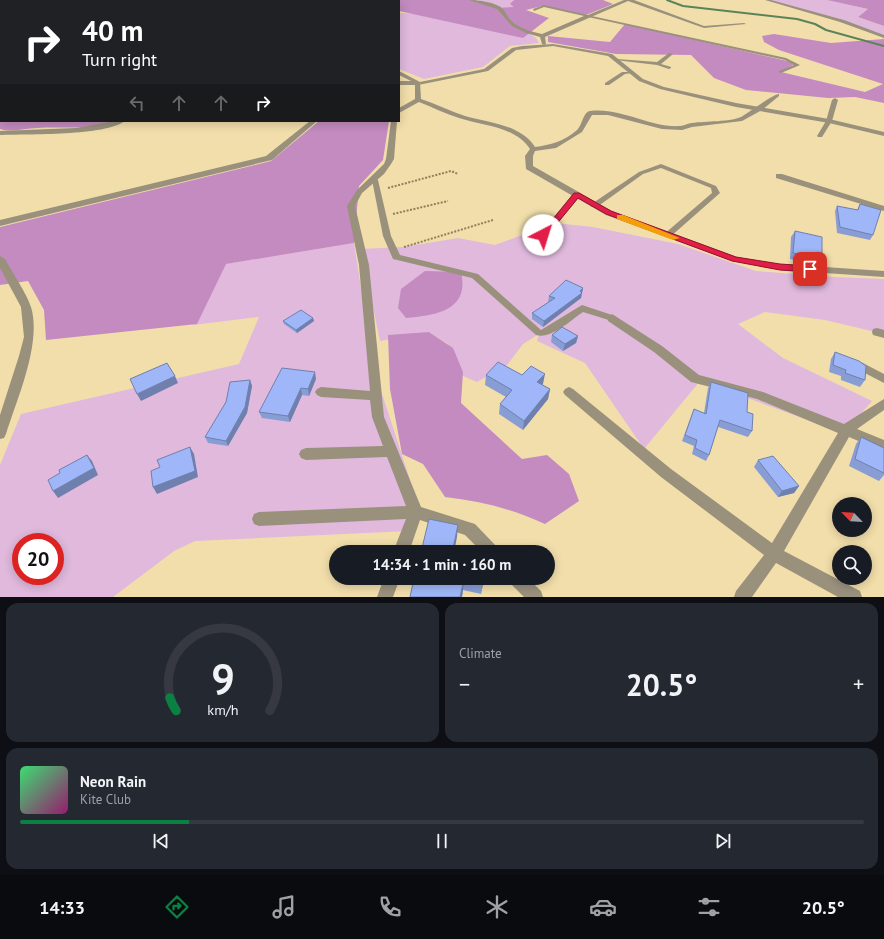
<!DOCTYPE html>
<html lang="en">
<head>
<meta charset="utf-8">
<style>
  :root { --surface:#171b24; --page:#242831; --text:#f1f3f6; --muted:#9ea1a6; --line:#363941; --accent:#0b8043 }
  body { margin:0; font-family:"PT Sans",sans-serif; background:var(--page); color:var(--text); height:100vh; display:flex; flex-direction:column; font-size:15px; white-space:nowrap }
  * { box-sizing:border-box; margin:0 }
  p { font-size:13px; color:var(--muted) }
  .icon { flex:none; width:22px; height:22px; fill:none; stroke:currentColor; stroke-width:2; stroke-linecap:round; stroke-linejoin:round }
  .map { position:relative; height:597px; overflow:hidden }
  .details { display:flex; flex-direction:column; gap:6px; padding:6px; background:#0d0f14; flex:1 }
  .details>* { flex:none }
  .guide { position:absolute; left:0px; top:0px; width:400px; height:122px; box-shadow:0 2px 10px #0003; background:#202124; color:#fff; overflow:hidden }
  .needle { width:26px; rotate:295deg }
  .tools { position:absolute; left:832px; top:497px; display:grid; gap:8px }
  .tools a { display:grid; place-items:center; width:40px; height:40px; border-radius:50%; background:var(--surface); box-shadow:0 2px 10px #0003; font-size:20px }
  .speed { position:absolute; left:12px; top:533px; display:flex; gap:8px; font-size:20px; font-weight:700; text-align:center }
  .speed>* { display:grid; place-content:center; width:52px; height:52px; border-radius:50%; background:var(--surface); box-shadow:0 2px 10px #0003; line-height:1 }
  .speed .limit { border:6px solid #d22; background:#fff; color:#111 }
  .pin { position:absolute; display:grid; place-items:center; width:34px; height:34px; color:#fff; margin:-17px; border-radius:8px; box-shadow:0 2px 6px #0006 }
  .me { position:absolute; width:44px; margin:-22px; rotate:40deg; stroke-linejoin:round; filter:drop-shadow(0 0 3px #0008) }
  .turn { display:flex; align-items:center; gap:14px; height:84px; padding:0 16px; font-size:18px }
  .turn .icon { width:52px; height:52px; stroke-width:2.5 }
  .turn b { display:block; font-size:28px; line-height:34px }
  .lanes { display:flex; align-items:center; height:38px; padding:0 16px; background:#0003; justify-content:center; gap:20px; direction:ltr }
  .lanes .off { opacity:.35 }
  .big { font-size:30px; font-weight:700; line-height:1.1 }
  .details .tile { flex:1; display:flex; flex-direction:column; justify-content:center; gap:6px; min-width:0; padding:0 14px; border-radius:12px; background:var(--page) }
  .details .dial { align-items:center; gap:0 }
  .dial svg { height:104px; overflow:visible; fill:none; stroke:var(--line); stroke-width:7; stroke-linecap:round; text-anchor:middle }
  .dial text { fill:var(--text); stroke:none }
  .song { display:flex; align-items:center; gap:12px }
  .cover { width:48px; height:48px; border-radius:6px; background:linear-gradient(135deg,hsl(140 70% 55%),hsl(320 70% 35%)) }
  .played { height:4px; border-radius:2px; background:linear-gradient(90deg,var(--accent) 20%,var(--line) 20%) }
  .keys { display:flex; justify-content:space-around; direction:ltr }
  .heat { display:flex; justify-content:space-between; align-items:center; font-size:22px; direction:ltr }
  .details .tiles { flex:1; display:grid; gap:6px; grid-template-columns:1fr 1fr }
  .tile:last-child { grid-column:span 2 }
  .trip { position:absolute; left:329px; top:545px; width:226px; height:40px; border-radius:20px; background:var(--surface); box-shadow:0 2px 10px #0003; font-weight:700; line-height:40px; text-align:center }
  .menu { display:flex; height:64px; justify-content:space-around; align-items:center; background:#090b0e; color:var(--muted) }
  .menu .icon { width:28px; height:28px }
  .menu .on { color:var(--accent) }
  .menu b { font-size:18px; color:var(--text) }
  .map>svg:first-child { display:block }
</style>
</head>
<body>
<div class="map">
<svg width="884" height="597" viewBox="0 0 884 597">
  <rect width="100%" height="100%" fill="#f2deab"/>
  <path fill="#e0b9dd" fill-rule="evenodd" d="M112 0H346L348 1H107Z
    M477 0H513L514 7 498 9Z
    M767 0H827L868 9 858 17 884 26V39L879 35 837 18Z
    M399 13 425 14 518 26 536 38 539 43 510 46 483 67 424 79 399 69Z
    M554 223 593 227 678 244 756 271 834 277 884 279V334L825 320 765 312 738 324 783 358 872 401 844 433 700 381 644 449 585 363 537 341 539 334 523 344 507 365 477 382 463 376 448 344 429 332 380 341 361 249 403 247 458 238 495 245Z
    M354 243 373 366 414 492 408 531 195 541 174 551 113 597H0V465L21 414 239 364 259 317 193 325 225 264ZM21 542H55V576H21Z"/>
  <path fill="#c38bbf" d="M390 0H475L497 8 514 7 510 4 514 0H603L613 4 586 15 542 6 526 10 549 18 523 38 399 11V1H387Z
    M827 0H884V26L858 17 868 9Z
    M625 24 796 63 781 72 865 92 883 84 779 50 764 42 762 36 774 34 831 43 884 39V103L855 97 828 98 746 90 714 78 691 55 616 54 548 42V36L610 42Z
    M0 91 1 121H114C89 131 63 126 37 128 25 128 12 133 0 129Z
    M319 121H389L383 160 359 186 354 243 226 264 197 324 46 340 44 310 28 281 0 285V227L271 161Z
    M425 271 461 272C470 311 436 315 406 318L398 308 401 289Z
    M429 332 453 348 463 372 461 403 522 459 547 455 569 474 579 501 545 524C513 509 480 501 445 497L423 464 402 454 390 389 388 335Z"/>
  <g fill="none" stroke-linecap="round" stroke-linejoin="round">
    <path stroke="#5a835a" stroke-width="2" d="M667 0 683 6 797 19 815 24 826 30 884 46"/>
    <path stroke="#8e805d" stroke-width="2" stroke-dasharray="2 1.5" stroke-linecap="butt" d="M388 188 451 171 458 174
      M393 214 448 201
      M404 247 493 220"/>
    <path fill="#9a917d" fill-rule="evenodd" d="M587 15 786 58 800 65 781 73 779 72V71L794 65 785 60 588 17Z
      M669 53 673 54 661 64 671 67V68L669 69 657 65 615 60 617 59 657 62Z
      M622 72H630L632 73 625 74 609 85H605V83Z
      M661 164 716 186 720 193 670 237H667L663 235 712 193 711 188 661 168 643 174 597 207H591L590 205 639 172Z
      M375 178 378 180 391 236 400 255 478 274 541 330 582 305 615 316 617 318 612 321 583 312C571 320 550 340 536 335L472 278 393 259 383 236 372 180Z
      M574 193H580L581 195 546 237H540L539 235 540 233Z"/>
    <path fill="#9a917d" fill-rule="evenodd" d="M331 0H335L336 1H332Z
      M469 0C478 0 496 2 503 9 507 14 509 20 515 24 523 29 532 32 542 34L584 16 544 7 534 11 533 9 544 5 588 15 624 0H634L704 26 744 23 746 24 704 28 628 1 545 37 546 44 544 45 542 44 540 37 526 33 512 26 497 9Z
      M765 0H771L844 20 884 35V38L840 22Z
      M399 71 420 82 421 99C436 104 450 111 465 116 489 123 520 124 535 147 550 145 565 141 577 130 582 126 583 112 590 111 621 107 650 128 680 126 684 126 688 123 692 123 705 121 731 122 741 117 748 113 775 93 779 94V96L762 110 742 121 692 127 682 130 662 129 608 115H592L582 132 556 148 535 151 533 156V166L612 211 737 257 780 264 884 271V277L780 270 732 261 606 215 526 169 525 156 530 149C515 126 483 126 459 118 446 114 432 107 419 102L399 113V108L415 99V85H399V81H411L399 75Z
      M835 98 838 100 832 121 822 137H818L817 136 826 121 832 100Z
      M115 121H125C106 136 27 134 0 135V131L76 128Z
      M310 121H317L272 160 0 226V220L266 156Z
      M391 121H397L394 159 391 164 384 174 362 193 355 206 369 265 384 417 421 507 475 524 497 547 500 552H482L465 535 420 520 409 552H393L406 519 259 526 254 524 252 519 254 514 259 512 406 506 387 457 306 460 301 458 299 454 301 450 306 448 383 446 372 417 370 400 321 397 317 395 315 392 317 389 321 387 370 391 359 265 347 206 357 190 384 164 386 159Z
      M776 174H782L884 206V211L776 178Z
      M612 314 662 346 699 375 763 392 844 424 884 399V410L857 429 884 440V452L849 437 784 551 860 591 862 597H838L776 563 752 597H734L736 591 764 555 661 477 565 395 563 392 565 389 569 387 573 389 671 469 772 543 838 433 757 399 691 382 654 352 608 321 607 318Z
      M877 328 884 330V338L873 335 872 332 873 329Z
      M861 362 884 374V383L857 369 855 366 857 363Z
      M384 578H400L393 597H377Z
      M509 578H528L541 591 543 597H524L511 584Z"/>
    <path fill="#9a917d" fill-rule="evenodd" d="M553 44 612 54 643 79 664 87 736 103 829 119 884 132V136L829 123 736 107 660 89 639 81 608 56 553 46 516 50 488 71 418 85 415 83 484 69 512 48 522 46Z
      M0 256 5 259C12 272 27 294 31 307 42 343 17 399 6 434L4 438 0 439V415L19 356 24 337 21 307 0 268Z"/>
  </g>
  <path fill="#899dd5" d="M860 204 873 235 870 240 837 233 835 211 837 206 857 210Z
    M795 231 822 253 818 259H816L813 265 790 259 791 237Z
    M583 288 581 298 543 327 532 319V313L549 302H548L549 296Z
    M313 318 314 321 297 333 284 324 283 321Z
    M552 335 578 336 576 343 563 351 551 342Z
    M835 352 865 380 860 387 841 380V376L829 372 831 359Z
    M486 375 543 384 542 385 550 389 548 399 523 430 499 414 500 404 506 397 485 385Z
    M316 379 309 396 302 395 290 422 262 418 259 412Z
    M250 380 252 386 247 413 228 446 208 443 205 437Z
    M711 382 747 412 752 431 748 437 718 427 709 455 706 461 692 454 694 446 682 441 694 409 704 413 708 388Z
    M861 437 884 448V475L879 481 849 466 856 444Z
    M758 460 799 486 794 493 778 497 754 467Z
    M414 578H484L481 594 463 590 462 597H410Z"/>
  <path fill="#6f80ae" d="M583 288 581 298 543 327 544 321Z
    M313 318 314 321 297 333 296 330Z
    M578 336 576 343 563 351 565 344Z
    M315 372 316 379 309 396 308 389Z
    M545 374 543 384 535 392 537 382Z
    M175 376 178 383 141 401 137 394Z
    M250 380 252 386 247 413 228 446 226 441Z
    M301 388 302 395 290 422 288 416Z
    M550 389 548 399 523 430 524 421Z
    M190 447 194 454 198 477 157 494 153 487Z
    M87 455 92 461 98 475 58 498 53 491Z
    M799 486 794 493 778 497 782 491Z
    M458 525 457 537 454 552 453 548Z
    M483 578H484L481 594 482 583Z
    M464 579 463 590 462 597H460Z"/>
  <path fill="#9fb7f8" stroke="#6f80ae" d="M0 0H59V1H1V17H0Z
    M1 54V82L0 83V55Z
    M860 204 881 210 873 235 840 227 837 206 858 210Z
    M795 231 822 237V253L817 252V258L793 253Z
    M566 280 583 288 580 291 582 293 544 321 532 313 555 298 549 296Z
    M301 310 313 318 296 330 283 321Z
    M562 327 578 336 565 344 552 335Z
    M835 352 859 361 866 366 865 380 845 373 846 370 833 365Z
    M498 362 522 375 531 366 545 374 537 382 550 389 524 421 500 404 512 390 486 375Z
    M167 363 175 376 137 394 130 379Z
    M282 368 315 372 308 389 301 388 288 416 259 412Z
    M250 380 245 407 226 441 205 437 226 402 230 382Z
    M711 382 748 393 747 412 753 414 752 431 720 420 709 455 695 448 697 440 685 435 694 409 706 414Z
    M861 437 884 448V473L855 459Z
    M190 447 195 471 153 487 151 471 160 467 157 460Z
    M87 455 94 468 53 491 48 480 60 473 59 470Z
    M773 456 799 486 782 491 758 460Z
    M429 519 458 525 453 548 472 552H421Z
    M414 578H483L482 583 464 579 460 597H410Z"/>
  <path fill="#e11d48" stroke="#92132f" d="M574 193H579L611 211 736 257 780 264 810 266 814 269 810 272 780 270 732 261 606 214 578 198 546 237H541V234Z"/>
  <path fill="#f59e0b" d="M617 215H623L680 238 673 240 617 219Z"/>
</svg>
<div class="tools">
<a><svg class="needle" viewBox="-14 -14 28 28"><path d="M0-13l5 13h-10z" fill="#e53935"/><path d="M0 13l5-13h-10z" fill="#9ea1a6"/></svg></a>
<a><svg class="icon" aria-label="search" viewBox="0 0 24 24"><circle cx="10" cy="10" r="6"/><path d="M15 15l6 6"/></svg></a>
</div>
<div class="speed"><div class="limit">20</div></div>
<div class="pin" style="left:810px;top:269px;background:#d93025"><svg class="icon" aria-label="arrive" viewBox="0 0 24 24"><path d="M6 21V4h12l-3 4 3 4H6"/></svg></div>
<svg class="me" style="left:543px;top:235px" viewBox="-20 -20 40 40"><circle r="19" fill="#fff"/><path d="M0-13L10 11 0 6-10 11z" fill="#e11d48"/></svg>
<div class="trip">14:34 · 1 min · 160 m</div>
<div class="guide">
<div class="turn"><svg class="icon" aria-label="right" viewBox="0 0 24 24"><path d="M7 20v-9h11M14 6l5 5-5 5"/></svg><div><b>40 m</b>Turn right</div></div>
<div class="lanes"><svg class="icon off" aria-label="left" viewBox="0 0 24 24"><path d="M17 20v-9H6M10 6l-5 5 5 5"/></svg><svg class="icon off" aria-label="ahead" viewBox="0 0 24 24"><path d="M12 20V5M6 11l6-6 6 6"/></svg><svg class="icon off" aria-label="ahead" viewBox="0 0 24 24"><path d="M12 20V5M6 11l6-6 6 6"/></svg><svg class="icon" aria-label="right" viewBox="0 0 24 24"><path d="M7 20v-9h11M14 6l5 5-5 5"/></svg></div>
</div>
</div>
<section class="details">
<div class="tiles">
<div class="tile dial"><svg viewBox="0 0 100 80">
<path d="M14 69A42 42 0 1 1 86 69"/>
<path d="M14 69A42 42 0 0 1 9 59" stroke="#0b8043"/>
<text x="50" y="56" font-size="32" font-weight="700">9</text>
<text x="50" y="72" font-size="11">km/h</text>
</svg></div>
<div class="tile"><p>Climate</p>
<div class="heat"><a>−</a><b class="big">20.5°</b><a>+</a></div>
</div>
<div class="tile">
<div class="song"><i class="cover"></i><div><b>Neon Rain</b><p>Kite Club</p></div></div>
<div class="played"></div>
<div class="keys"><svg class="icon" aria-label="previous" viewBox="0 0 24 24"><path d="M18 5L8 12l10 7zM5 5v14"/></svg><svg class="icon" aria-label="pause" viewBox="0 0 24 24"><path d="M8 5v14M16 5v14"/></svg><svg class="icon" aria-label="next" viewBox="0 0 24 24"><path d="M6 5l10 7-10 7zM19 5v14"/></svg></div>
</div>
</div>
</section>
<nav class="menu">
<b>14:33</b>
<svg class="icon on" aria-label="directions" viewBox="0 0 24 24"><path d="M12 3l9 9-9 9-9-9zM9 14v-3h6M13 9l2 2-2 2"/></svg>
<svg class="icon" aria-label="music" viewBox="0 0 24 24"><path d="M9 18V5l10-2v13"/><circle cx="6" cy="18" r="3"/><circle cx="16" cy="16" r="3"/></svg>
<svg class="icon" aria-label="phone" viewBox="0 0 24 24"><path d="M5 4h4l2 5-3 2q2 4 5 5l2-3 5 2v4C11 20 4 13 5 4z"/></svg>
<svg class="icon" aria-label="climate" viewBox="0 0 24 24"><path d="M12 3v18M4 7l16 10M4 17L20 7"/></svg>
<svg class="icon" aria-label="car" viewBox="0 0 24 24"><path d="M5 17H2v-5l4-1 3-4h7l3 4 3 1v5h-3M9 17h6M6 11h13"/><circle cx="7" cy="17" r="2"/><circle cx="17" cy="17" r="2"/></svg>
<svg class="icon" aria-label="filters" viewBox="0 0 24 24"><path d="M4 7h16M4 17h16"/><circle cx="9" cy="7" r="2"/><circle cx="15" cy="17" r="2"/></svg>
<b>20.5°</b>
</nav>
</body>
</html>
